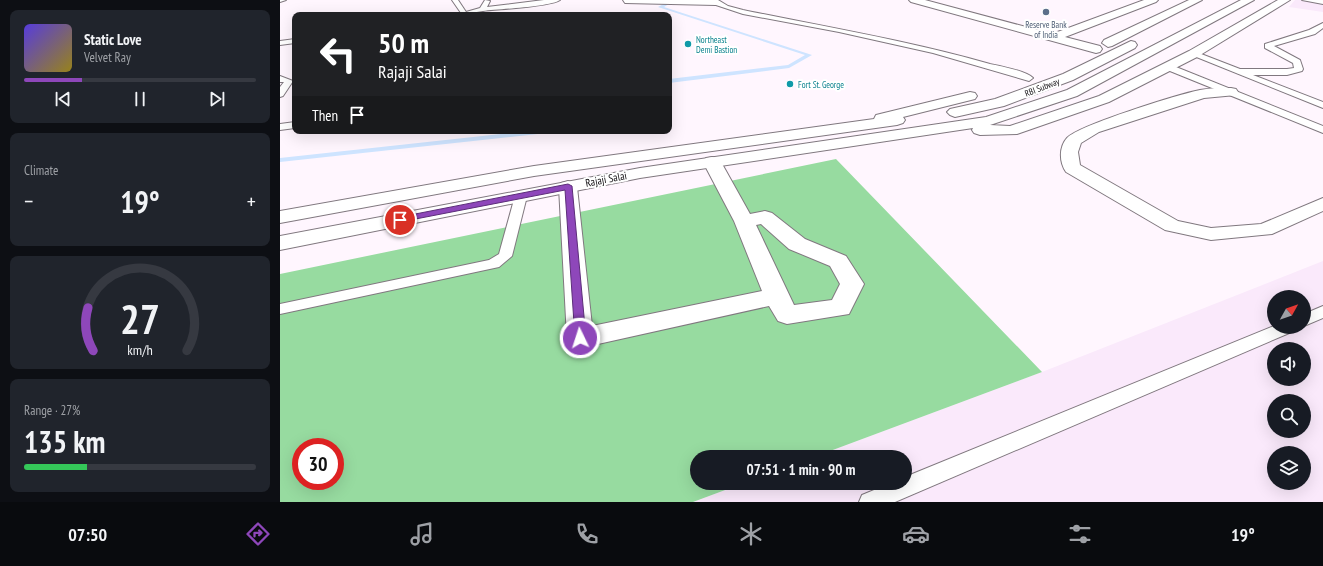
<!DOCTYPE html>
<html lang="en">
<head>
<meta charset="utf-8">
<style>
  :root { --surface:#171b24; --page:#20242c; --text:#f1f3f6; --muted:#9ea1a6; --line:#363941; --accent:#8e47ba }
  body { margin:0; font-family:"PT Sans Narrow",sans-serif; background:var(--page); color:var(--text); height:100vh; display:flex; flex-direction:column; font-size:15px; white-space:nowrap }
  * { box-sizing:border-box; margin:0 }
  p { font-size:13px; color:var(--muted) }
  .icon { flex:none; width:22px; height:22px; fill:none; stroke:currentColor; stroke-width:2; stroke-linecap:round; stroke-linejoin:round }
  .map { position:relative; flex:1; overflow:hidden }
  .details { display:flex; flex-direction:column; gap:10px; padding:10px; background:#0d0f14; width:280px }
  .details>* { flex:none }
  .top-card { position:absolute; left:12px; top:12px; width:380px; height:122px; border-radius:8px; box-shadow:0 4px 16px #0002; background:#202124; color:#fff; overflow:hidden }
  .needle { width:26px; rotate:50deg }
  .controls { position:absolute; left:987px; top:290px; display:grid; gap:8px }
  .controls a { display:grid; place-items:center; width:44px; height:44px; border-radius:50%; background:var(--surface); box-shadow:0 4px 16px #0002; font-size:20px }
  .speed { position:absolute; left:12px; top:438px; display:flex; gap:8px; font-size:20px; font-weight:700; text-align:center }
  .speed>* { display:grid; place-content:center; width:52px; height:52px; border-radius:50%; background:var(--surface); box-shadow:0 4px 16px #0002; line-height:1 }
  .speed .limit { border:6px solid #d22; background:#fff; color:#111 }
  .pin { position:absolute; display:grid; place-items:center; width:34px; height:34px; color:#fff; margin:-17px; border:2px solid #fff; border-radius:50%; box-shadow:0 1px 4px #0007 }
  .me { position:absolute; width:44px; margin:-22px; rotate:356deg; stroke-linejoin:round; filter:drop-shadow(0 0 3px #0008) }
  .turn { display:flex; align-items:center; gap:14px; height:84px; padding:0 20px; font-size:18px }
  .turn .icon { width:52px; height:52px; stroke-width:2.5 }
  .turn b { display:block; font-size:28px; line-height:34px }
  .then { display:flex; align-items:center; height:38px; padding:0 20px; background:#0003; gap:8px; font-size:15px }
  .big { font-size:30px; font-weight:800; line-height:1.1 }
  .details .card { flex:1; display:flex; flex-direction:column; justify-content:center; gap:6px; min-width:0; padding:0 14px; border-radius:8px; background:var(--page) }
  .details .dial { align-items:center; gap:0 }
  .dial svg { height:104px; overflow:visible; fill:none; stroke:var(--line); stroke-width:7; stroke-linecap:round; text-anchor:middle }
  .dial text { fill:var(--text); stroke:none }
  .song { display:flex; align-items:center; gap:12px }
  .cover { width:48px; height:48px; border-radius:6px; background:linear-gradient(135deg,hsl(250 70% 55%),hsl(50 70% 35%)) }
  .played { height:4px; border-radius:2px; background:linear-gradient(90deg,var(--accent) 25%,var(--line) 25%) }
  .keys { display:flex; justify-content:space-around; direction:ltr }
  .heat { display:flex; justify-content:space-between; align-items:center; font-size:22px; direction:ltr }
  .charge { height:6px; border-radius:3px; background:linear-gradient(90deg,#34c759 27%,var(--line) 0) }
  .trip { position:absolute; left:410px; top:450px; width:222px; height:40px; border-radius:20px; background:var(--surface); box-shadow:0 4px 16px #0002; font-weight:800; line-height:40px; text-align:center }
  .menu { display:flex; height:64px; justify-content:space-around; align-items:center; background:#090b0e; color:var(--muted) }
  .menu .icon { width:28px; height:28px }
  .menu .selected { color:var(--accent) }
  .menu b { font-size:18px; color:var(--text) }
  main { display:flex; flex:1; min-height:0 }
  .map>svg:first-child { display:block }
</style>
</head>
<body>
<main>
<section class="details">
<div class="card">
<div class="song"><i class="cover"></i><div><b>Static Love</b><p>Velvet Ray</p></div></div>
<div class="played"></div>
<div class="keys"><svg class="icon" aria-label="previous" viewBox="0 0 24 24"><path d="M18 5L8 12l10 7zM5 5v14"/></svg><svg class="icon" aria-label="pause" viewBox="0 0 24 24"><path d="M8 5v14M16 5v14"/></svg><svg class="icon" aria-label="next" viewBox="0 0 24 24"><path d="M6 5l10 7-10 7zM19 5v14"/></svg></div>
</div>
<div class="card"><p>Climate</p>
<div class="heat"><a>−</a><b class="big">19°</b><a>+</a></div>
</div>
<div class="card dial"><svg viewBox="0 0 100 80">
<path d="M14 69A42 42 0 1 1 86 69"/>
<path d="M14 69A42 42 0 0 1 10 36" stroke="#8e47ba"/>
<text x="50" y="56" font-size="32" font-weight="700">27</text>
<text x="50" y="72" font-size="11">km/h</text>
</svg></div>
<div class="card"><p>Range · 27%</p><b class="big">135 km</b><div class="charge"></div></div>
</section>
<div class="map">
<svg width="1043" height="502" viewBox="0 0 1043 502">
  <rect width="100%" height="100%" fill="#fff6fe"/>
  <path fill="#fae9fb" fill-rule="evenodd" d="M1015 0H1043V12L1009 7Z
    M1043 261V502H413L464 483H625V457H534L762 372ZM994 297H1024V327H994ZM994 349H1024V379H994ZM994 401H1024V431H994ZM994 453H1024V483H994Z"/>
  <path fill="#97dba0" fill-rule="evenodd" d="M556 159 762 372 534 457H417V483H464L413 502H0V274ZM21 447H55V481H21Z"/>
  <g fill="none" stroke-linecap="round" stroke-linejoin="round">
    <path fill="#cee4ff" fill-rule="evenodd" d="M391 0H396L384 7 532 55 509 68 389 83V79L508 65 525 55 378 7Z
      M249 131H270L267 133 0 162V158Z"/>
    <defs>
      <path id="lane" d="M0 0H6L0 2Z
        M172 0H178L186 12 200 8 205 0 210 1 207 7 264 0H280C270 7 218 9 203 11 194 12 188 15 179 15L181 13Z
        M343 0H438L448 6 463 10C546 27 629 41 710 64 720 66 747 71 753 78L749 81 653 53 559 32 463 14 436 5 345 3Z
        M1022 0H1043V4Z
        M1043 23V28L1035 34 994 46 1020 60 1023 69 1022 71 1007 75H973L1043 102V108L909 54 916 52 960 69H1007L1014 68 1013 63 985 48V44L1029 30Z
        M15 39V43L0 45V41Z
        M885 65H891L1043 126V133L885 69Z
        M0 76 13 81 3 96 0 97V87L4 82H0Z
        M15 122V128L0 130V124Z
        M241 192 247 196 232 256 219 267 0 314V304L209 260 219 254 235 196Z
        M1043 306V318L1024 326V314Z
        M994 326 1016 327 1014 331 615 502H579L582 495 611 483H625V477Z"/>
      <path id="street" d="M629 0H645L772 34 864 0H878L876 2 785 37 820 46 822 49 820 52 816 53 631 2Z
        M951 88 956 89 958 92 956 95 924 98 819 132 801 143 798 152 800 165 898 221 931 228 981 224 1043 198V211L992 234 931 240 885 230 786 172C779 162 779 147 787 138 799 125 900 94 920 90 930 88 941 88 951 88Z
        M432 157 438 158 441 162 470 214 485 211 492 213 525 239 566 256 584 284 569 314 507 324 498 321 489 306 300 348 291 345 287 338 279 187 281 183 288 181 295 183 297 187 312 326 482 291 454 221 423 162 426 158ZM481 224 509 249 550 266 560 284 552 300 514 305 476 225Z"/>
      <path id="primary" d="M909 0H922L832 46 828 47 822 43 824 40Z
        M961 0H974L797 96 710 125 730 126 819 96 909 51 998 0H1010L917 57 829 102 737 134 700 135 694 133 692 130 693 128 360 178 0 250V236L360 168 706 117 787 90Z
        M851 41 855 42 857 45 855 48 793 80 724 106 675 117 670 115 667 112 670 109 715 99 783 74Z
        M690 92 695 93 697 96 695 99 623 117 625 120 623 123 617 125 254 176 0 223V211L254 166 594 119 596 115Z"/>
    </defs>
    <use href="#lane" stroke="#80787f" stroke-width="2"/>
    <use href="#street" stroke="#80787f" stroke-width="2"/>
    <use href="#primary" stroke="#80787f" stroke-width="2"/>
    <use href="#lane" fill="#fff" fill-rule="evenodd"/>
    <use href="#street" fill="#fff" fill-rule="evenodd"/>
    <use href="#primary" fill="#fff" fill-rule="evenodd"/>
  </g>
  <path fill="#8e47ba" stroke="#5c2e79" d="M288 184 292 186 306 338 300 342 295 338 285 190 120 222 116 220 120 217Z"/>
  <circle fill="#5c6f8a" stroke="#fff" stroke-width="1.5" cx="766" cy="12" r="4"/>
  <g fill="#0f9aa8" stroke="#fff" stroke-width="1.5">
    <circle cx="408" cy="44" r="4"/>
    <circle cx="510" cy="84" r="4"/>
  </g>
  <g text-anchor="middle" dominant-baseline="central" stroke-width="4" stroke-linejoin="round" paint-order="stroke">
    <g font-size="9" fill="#4e5e75" stroke="#fff">
      <text x="766" y="24">Reserve Bank<tspan x="766" dy="10">of India</tspan></text>
    </g>
    <g font-size="9" fill="#0d838f" stroke="#fff" text-anchor="start">
      <text x="416" y="39">Northeast<tspan x="416" dy="10">Demi Bastion</tspan></text>
      <text x="518" y="84">Fort St. George</text>
    </g>
    <g font-size="9" fill="#0f0c0f" stroke="#fff">
      <text transform="translate(762 87) rotate(-21)">RBI Subway</text>
    </g>
    <g font-size="11" fill="#0f0c0f" stroke="#fff">
      <text transform="translate(326 179) rotate(-11)">Rajaji Salai</text>
    </g>
  </g>
</svg>
<div class="controls">
<a><svg class="needle" viewBox="-14 -14 28 28"><path d="M0-13l5 13h-10z" fill="#e53935"/><path d="M0 13l5-13h-10z" fill="#9ea1a6"/></svg></a>
<a><svg class="icon" aria-label="sound" viewBox="0 0 24 24"><path d="M4 9h4l5-4v14l-5-4H4zM17 9q2 3 0 6"/></svg></a>
<a><svg class="icon" aria-label="search" viewBox="0 0 24 24"><circle cx="10" cy="10" r="6"/><path d="M15 15l6 6"/></svg></a>
<a><svg class="icon" aria-label="layers" viewBox="0 0 24 24"><path d="M12 4l9 5-9 5-9-5zM3 14l9 5 9-5"/></svg></a>
</div>
<div class="speed"><div class="limit">30</div></div>
<div class="pin" style="left:120px;top:220px;background:#d93025"><svg class="icon" aria-label="arrive" viewBox="0 0 24 24"><path d="M6 21V4h12l-3 4 3 4H6"/></svg></div>
<svg class="me" style="left:300px;top:338px" viewBox="-20 -20 40 40"><circle r="17" fill="#8e47ba" stroke="#fff" stroke-width="3"/><path d="M0-11L8 9 0 5-8 9z" fill="#fff"/></svg>
<div class="trip">07:51 · 1 min · 90 m</div>
<div class="top-card">
<div class="turn"><svg class="icon" aria-label="left" viewBox="0 0 24 24"><path d="M17 20v-9H6M10 6l-5 5 5 5"/></svg><div><b>50 m</b>Rajaji Salai</div></div>
<div class="then">Then<svg class="icon" aria-label="arrive" viewBox="0 0 24 24"><path d="M6 21V4h12l-3 4 3 4H6"/></svg></div>
</div>
</div>
</main>
<nav class="menu">
<b>07:50</b>
<svg class="icon selected" aria-label="directions" viewBox="0 0 24 24"><path d="M12 3l9 9-9 9-9-9zM9 14v-3h6M13 9l2 2-2 2"/></svg>
<svg class="icon" aria-label="music" viewBox="0 0 24 24"><path d="M9 18V5l10-2v13"/><circle cx="6" cy="18" r="3"/><circle cx="16" cy="16" r="3"/></svg>
<svg class="icon" aria-label="phone" viewBox="0 0 24 24"><path d="M5 4h4l2 5-3 2q2 4 5 5l2-3 5 2v4C11 20 4 13 5 4z"/></svg>
<svg class="icon" aria-label="climate" viewBox="0 0 24 24"><path d="M12 3v18M4 7l16 10M4 17L20 7"/></svg>
<svg class="icon" aria-label="car" viewBox="0 0 24 24"><path d="M5 17H2v-5l4-1 3-4h7l3 4 3 1v5h-3M9 17h6M6 11h13"/><circle cx="7" cy="17" r="2"/><circle cx="17" cy="17" r="2"/></svg>
<svg class="icon" aria-label="filters" viewBox="0 0 24 24"><path d="M4 7h16M4 17h16"/><circle cx="9" cy="7" r="2"/><circle cx="15" cy="17" r="2"/></svg>
<b>19°</b>
</nav>
</body>
</html>
